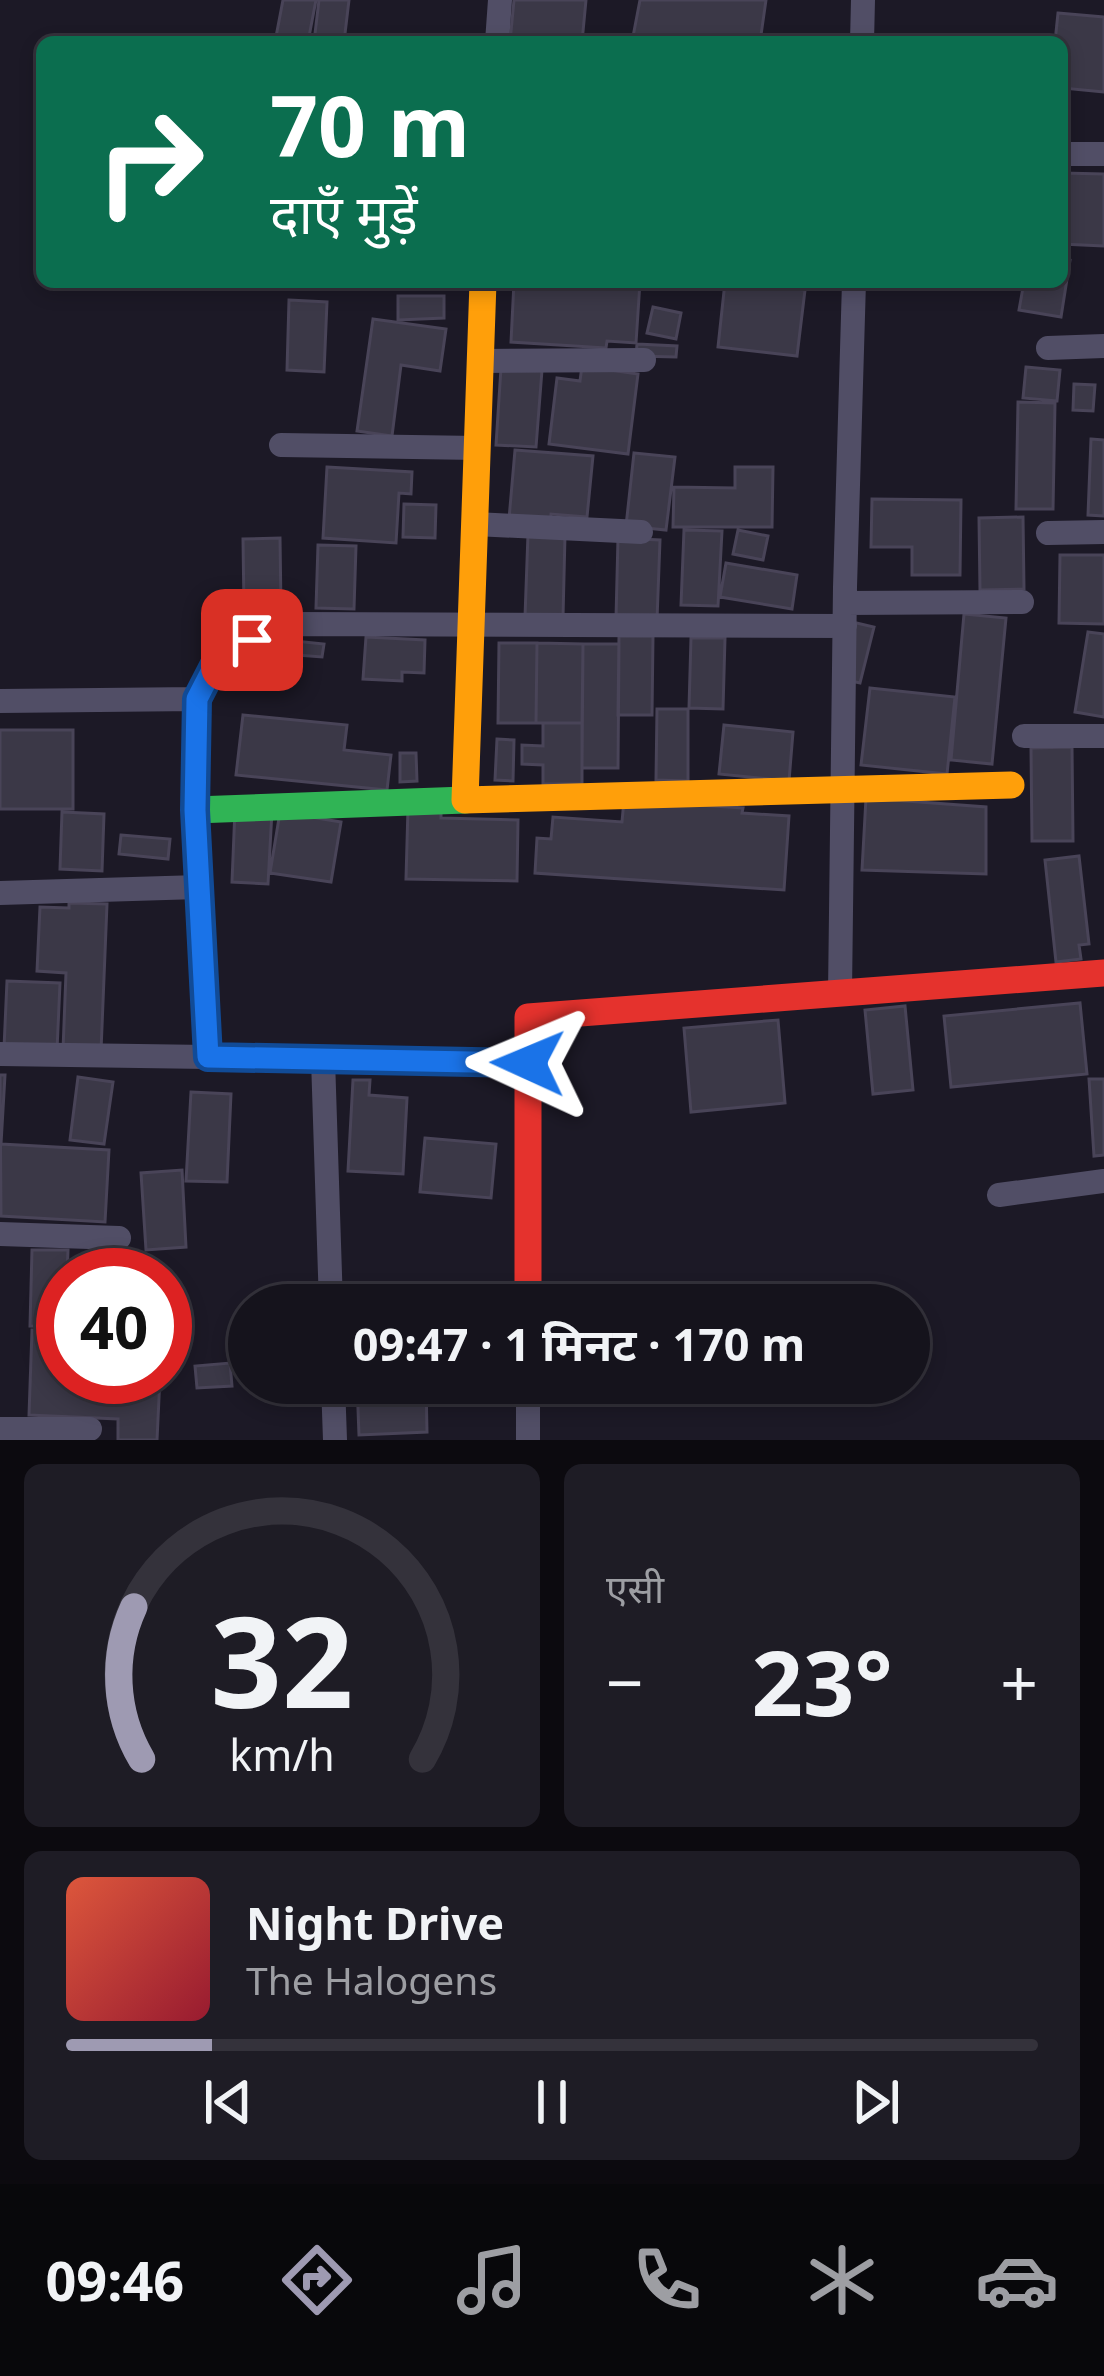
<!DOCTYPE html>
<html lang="hi">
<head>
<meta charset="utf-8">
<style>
  :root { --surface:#15131c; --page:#1e1c25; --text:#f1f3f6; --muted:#9d9ea3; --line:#34323b; --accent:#9e9ab2 }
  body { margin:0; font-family:"Noto Sans","Noto Sans Devanagari",sans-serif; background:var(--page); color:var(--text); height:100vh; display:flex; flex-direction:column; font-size:45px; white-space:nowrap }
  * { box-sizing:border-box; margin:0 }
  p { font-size:39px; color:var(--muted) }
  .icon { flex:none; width:66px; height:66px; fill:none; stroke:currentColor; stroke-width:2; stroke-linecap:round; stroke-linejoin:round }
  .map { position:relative; height:1440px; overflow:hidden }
  .details { display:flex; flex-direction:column; gap:24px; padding:24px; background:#0c0a0f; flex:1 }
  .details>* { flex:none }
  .guide { position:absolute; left:36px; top:36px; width:1032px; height:252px; border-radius:18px; box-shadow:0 6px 18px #0003,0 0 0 3px var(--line); background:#0b6e4f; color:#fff; overflow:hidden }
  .speed { position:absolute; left:36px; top:1248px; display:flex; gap:24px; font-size:60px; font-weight:700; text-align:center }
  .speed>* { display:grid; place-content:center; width:156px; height:156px; border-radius:50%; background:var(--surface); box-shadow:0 6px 18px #0003,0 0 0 3px var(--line); line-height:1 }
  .speed .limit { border:18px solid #d22; background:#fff; color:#111 }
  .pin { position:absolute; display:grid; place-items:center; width:102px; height:102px; color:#fff; margin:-51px; border-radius:24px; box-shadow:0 6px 18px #0006 }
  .me { position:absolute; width:132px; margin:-66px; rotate:271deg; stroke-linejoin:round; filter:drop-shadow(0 0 9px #0008) }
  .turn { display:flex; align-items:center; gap:42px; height:252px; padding:0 36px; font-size:54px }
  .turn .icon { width:156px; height:156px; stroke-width:2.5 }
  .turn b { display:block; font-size:84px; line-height:102px }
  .big { font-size:90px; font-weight:700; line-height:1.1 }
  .details .card { flex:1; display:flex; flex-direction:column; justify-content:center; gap:18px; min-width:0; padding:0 42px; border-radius:18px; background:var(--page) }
  .details .dial { align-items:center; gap:0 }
  .dial svg { height:312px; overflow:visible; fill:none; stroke:var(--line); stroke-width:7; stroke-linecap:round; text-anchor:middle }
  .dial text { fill:var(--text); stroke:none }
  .song { display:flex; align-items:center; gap:36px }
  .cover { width:144px; height:144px; border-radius:18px; background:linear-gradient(135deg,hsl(10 70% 55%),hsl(350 70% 35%)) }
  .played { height:12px; border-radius:6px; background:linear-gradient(90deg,var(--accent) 15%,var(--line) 15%) }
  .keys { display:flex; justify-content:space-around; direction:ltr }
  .heat { display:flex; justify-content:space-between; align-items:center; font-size:66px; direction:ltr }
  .details .tiles { flex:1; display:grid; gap:24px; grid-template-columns:1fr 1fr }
  .card:last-child { grid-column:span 2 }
  .trip { position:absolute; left:228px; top:1284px; width:702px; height:120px; border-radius:60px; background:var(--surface); box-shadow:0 6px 18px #0003,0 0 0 3px var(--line); font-weight:700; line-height:120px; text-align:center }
  .dock { display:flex; height:192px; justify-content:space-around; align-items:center; background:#08080b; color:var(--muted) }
  .dock .icon { width:84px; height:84px }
  .dock .on { color:var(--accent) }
  .dock b { font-size:54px; color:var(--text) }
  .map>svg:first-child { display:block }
</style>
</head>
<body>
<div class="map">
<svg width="1104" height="1440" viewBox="0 0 1104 1440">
  <rect width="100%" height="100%" fill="#1c1926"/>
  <path fill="#3b3847" stroke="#494458" stroke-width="3" d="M283 0H316L308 42H275Z
    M319 0H349L344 42H314Z
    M514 0H586L582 42H510Z
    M640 0H766L760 42H632Z
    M1058 13 1104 17V92L1062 88V42H1055Z
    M1062 173 1104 174V246L1062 244Z
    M1062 258 1070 260 1061 317 1019 310 1024 282H1062Z
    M514 282H640L636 343 607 341 606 348 511 342Z
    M725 282 805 290 797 356 718 347Z
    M398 296H444V318L398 320Z
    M289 300 327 302 324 372 287 370Z
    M653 307 681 313 676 339 647 333Z
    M373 319 446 329 440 371 401 365 392 436 357 431Z
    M637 344 677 346 676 357 636 356Z
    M582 366 638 374 628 454 549 444 557 378 580 381Z
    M1026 367 1060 370 1057 401 1023 398Z
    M501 368 542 370 536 447 496 445Z
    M1074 384 1095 385 1093 411 1073 410Z
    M1018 402 1055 403 1053 509H1016Z
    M1091 439 1104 440V516L1088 515Z
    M515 450 593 456 587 517 551 514 550 523 509 519Z
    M634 453 675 457 666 530 626 526Z
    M327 467 412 472 411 494 399 493 396 543 323 538Z
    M735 467H773L772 527H673L674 487 735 488Z
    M872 499 961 500 960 575H912V547H871Z
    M404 504 436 505 435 538 403 537Z
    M1023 517 1024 589 980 590 979 518Z
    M684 530 722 531 718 606 681 605Z
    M738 530 768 536 763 560 733 554Z
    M528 534 565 535 563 617H525Z
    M280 538 281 607 244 608 243 539Z
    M618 538 660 540 657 620 616 618Z
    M318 545 356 546 354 609 316 608Z
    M1060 555H1104V624L1059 623Z
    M726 563 797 575 792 609 720 597Z
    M964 614 1006 618 992 764 951 760Z
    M848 621 874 627 860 683 842 679Z
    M1088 632 1104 634V717L1075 712Z
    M619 636H653L652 715H618Z
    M366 637 425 640 424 673 402 672V681L363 679Z
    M691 638H725L723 709 689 708Z
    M285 640 324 644 322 657 284 654Z
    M499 643H537L536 723H498Z
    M537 643 583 644 582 723H536Z
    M583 644H619L618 768H582Z
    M870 688 955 697 947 774 861 765Z
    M657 709H688V781L656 780Z
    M243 715 347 725 344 750 391 755 387 790 236 775Z
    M543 723H582V784H543V765L522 764V745L543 746Z
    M724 725 793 732 789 781 719 774Z
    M0 730H73V809H0Z
    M497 739 514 740 513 781 495 780Z
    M1072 747 1073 841H1032L1031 748Z
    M400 753H416L417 781 400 782Z
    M866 798 986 807V874L862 870Z
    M624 800 743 808 742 813 789 816 784 890 535 873 537 838 551 839 553 817 622 822Z
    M408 808 441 809V818L518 820 517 881 406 879Z
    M235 809 272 811 268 884 232 882Z
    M62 812 104 814 102 871 60 869Z
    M280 812 341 822 331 882 270 873Z
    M121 835 170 839 168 859 119 854Z
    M1079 856 1089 944 1079 945 1081 959 1056 962 1045 860Z
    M69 903 107 904 101 1051 63 1050 66 973 37 971 40 907 69 908Z
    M7 981 60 983 57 1050 4 1048Z
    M1080 1003 1087 1074 951 1087 944 1016Z
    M905 1006 913 1090 873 1094 865 1010Z
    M778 1020 785 1103 691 1112 684 1028Z
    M0 1075H5L1 1144 109 1150 105 1222 1 1216Z
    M78 1077 113 1082 104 1144 70 1140Z
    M1089 1079H1104V1155L1094 1156Z
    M353 1080H370L369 1095 407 1098 403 1174 348 1171Z
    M191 1092 231 1094 227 1182 186 1181Z
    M425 1138 496 1144 491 1198 420 1192Z
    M182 1170 186 1247 146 1250 141 1173Z
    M32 1250H68L67 1275H63V1327L30 1326Z
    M695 1289V1305H660V1291Z
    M655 1291 656 1305H619V1292Z
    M32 1330 63 1332V1377H160L157 1440H118V1419L29 1415Z
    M230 1363 232 1386 197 1388 195 1366Z
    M357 1383H426L427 1432 359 1435Z"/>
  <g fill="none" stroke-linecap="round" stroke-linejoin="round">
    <path stroke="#514e66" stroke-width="24" d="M497 42 500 0
      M862 42 863 0
      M1062 154H1104
      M1048 348 1104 346
      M481 361 644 360
      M281 445 478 448
      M475 524 641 532
      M1048 533 1104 532
      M845 603 1022 602
      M197 699C222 650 240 645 290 624L845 626
      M0 701 197 699 195 810
      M1024 736H1104
      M0 893 199 887
      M840 993 845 587 854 282
      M0 1054 208 1057
      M323 1059 331 1305
      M999 1195 1104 1181
      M0 1234 119 1238
      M333 1383 335 1440
      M0 1429H90
      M528 1440V1383"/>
    <path stroke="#30b455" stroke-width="27" d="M286 1058 208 1057 195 810 465 800"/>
    <path stroke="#ff9f0a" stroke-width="27" d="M483 282 465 800 1011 785"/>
    <path stroke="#e5322d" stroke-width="27" d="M286 1058 528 1063
      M528 1305V1017L1104 973"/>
  </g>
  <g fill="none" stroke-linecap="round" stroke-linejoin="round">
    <defs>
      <path id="route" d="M252 640 215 664 197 699 195 810 208 1057 528 1063"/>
    </defs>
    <use href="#route" stroke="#114b97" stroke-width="30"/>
    <use href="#route" stroke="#1a73e8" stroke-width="21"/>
  </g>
</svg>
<div class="speed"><div class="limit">40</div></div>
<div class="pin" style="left:252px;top:640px;background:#d93025"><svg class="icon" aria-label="arrive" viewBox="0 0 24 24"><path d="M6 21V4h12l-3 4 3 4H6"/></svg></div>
<svg class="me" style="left:528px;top:1063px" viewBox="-20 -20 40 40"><path d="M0-17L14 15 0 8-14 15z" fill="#1a73e8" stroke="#fff" stroke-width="4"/></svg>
<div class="trip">09:47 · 1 मिनट · 170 m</div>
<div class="guide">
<div class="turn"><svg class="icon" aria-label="right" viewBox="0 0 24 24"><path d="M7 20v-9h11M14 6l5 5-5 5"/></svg><div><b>70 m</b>दाएँ मुड़ें</div></div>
</div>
</div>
<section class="details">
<div class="tiles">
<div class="card dial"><svg viewBox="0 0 100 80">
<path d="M14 69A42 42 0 1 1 86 69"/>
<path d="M14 69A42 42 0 0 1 12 30" stroke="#9e9ab2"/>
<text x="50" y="56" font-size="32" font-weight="700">32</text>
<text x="50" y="72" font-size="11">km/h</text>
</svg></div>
<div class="card"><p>एसी</p>
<div class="heat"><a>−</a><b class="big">23°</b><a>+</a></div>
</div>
<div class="card">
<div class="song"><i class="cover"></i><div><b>Night Drive</b><p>The Halogens</p></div></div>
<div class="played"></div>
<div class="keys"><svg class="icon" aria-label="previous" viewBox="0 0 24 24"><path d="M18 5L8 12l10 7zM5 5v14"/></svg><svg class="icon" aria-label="pause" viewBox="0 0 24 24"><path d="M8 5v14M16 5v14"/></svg><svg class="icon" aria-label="next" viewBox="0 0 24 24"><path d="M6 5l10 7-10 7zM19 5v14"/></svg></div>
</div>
</div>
</section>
<nav class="dock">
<b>09:46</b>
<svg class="icon on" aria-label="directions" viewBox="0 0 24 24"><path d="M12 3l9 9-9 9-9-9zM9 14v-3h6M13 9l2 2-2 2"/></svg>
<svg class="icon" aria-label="music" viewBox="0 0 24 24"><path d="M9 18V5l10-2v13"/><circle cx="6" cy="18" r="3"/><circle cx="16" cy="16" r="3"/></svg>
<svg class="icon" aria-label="phone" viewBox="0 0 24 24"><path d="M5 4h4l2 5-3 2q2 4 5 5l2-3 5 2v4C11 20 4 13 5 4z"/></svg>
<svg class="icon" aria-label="climate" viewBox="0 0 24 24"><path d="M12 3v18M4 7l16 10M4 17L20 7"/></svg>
<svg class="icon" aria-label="car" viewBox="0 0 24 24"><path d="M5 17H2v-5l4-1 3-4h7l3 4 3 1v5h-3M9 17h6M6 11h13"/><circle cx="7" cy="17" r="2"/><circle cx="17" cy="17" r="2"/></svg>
</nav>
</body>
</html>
